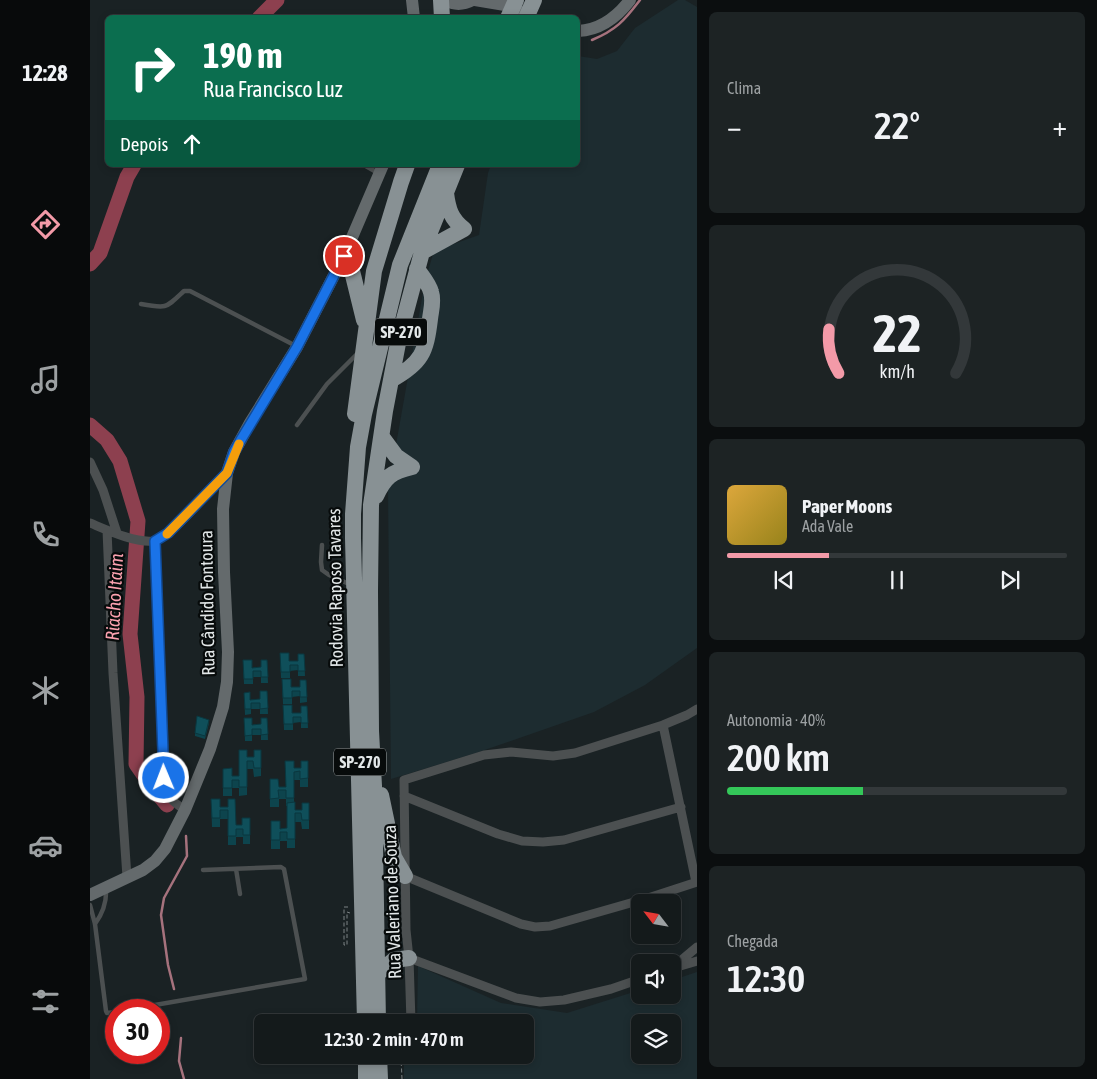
<!DOCTYPE html>
<html lang="pt">
<head>
<meta charset="utf-8">
<style>
  :root { --surface:#141a1b; --page:#1d2324; --text:#f1f3f6; --muted:#9da1a3; --line:#33383a; --accent:#f39aa8 }
  body { margin:0; font-family:"Asap Condensed",sans-serif; background:var(--page); color:var(--text); height:100vh; display:flex; flex-direction:column; font-size:19px; white-space:nowrap }
  * { box-sizing:border-box; margin:0 }
  p { font-size:16px; color:var(--muted) }
  .icon { flex:none; width:28px; height:28px; fill:none; stroke:currentColor; stroke-width:2; stroke-linecap:round; stroke-linejoin:round }
  .map { position:relative; flex:1; overflow:hidden }
  .drawer { display:flex; flex-direction:column; gap:12px; padding:12px; background:#0b0e0f; width:400px }
  .drawer>* { flex:none }
  .guide { position:absolute; left:15px; top:15px; width:475px; height:152px; border-radius:8px; box-shadow:0 2px 8px #0003,0 0 0 1px var(--line); background:#0b6e4f; color:#fff; overflow:hidden }
  .needle { width:32px; rotate:301deg }
  .fabs { position:absolute; left:541px; top:894px; display:grid; gap:10px }
  .fabs a { display:grid; place-items:center; width:50px; height:50px; border-radius:8px; background:var(--surface); box-shadow:0 2px 8px #0003,0 0 0 1px var(--line); font-size:25px }
  .speed { position:absolute; left:15px; top:999px; display:flex; gap:10px; font-size:25px; font-weight:700; text-align:center }
  .speed>* { display:grid; place-content:center; width:65px; height:65px; border-radius:50%; background:var(--surface); box-shadow:0 2px 8px #0003,0 0 0 1px var(--line); line-height:1 }
  .speed .limit { border:8px solid #d22; background:#fff; color:#111 }
  .pin { position:absolute; display:grid; place-items:center; width:42px; height:42px; color:#fff; margin:-21px; border:2px solid #fff; border-radius:50%; box-shadow:0 1px 5px #0007 }
  .me { position:absolute; width:55px; margin:-28px; rotate:359deg; stroke-linejoin:round; filter:drop-shadow(0 0 4px #0008) }
  .turn { display:flex; align-items:center; gap:18px; height:105px; padding:0 15px; font-size:22px }
  .turn .icon { width:65px; height:65px; stroke-width:2.5 }
  .turn b { display:block; font-size:35px; line-height:42px }
  .then { display:flex; align-items:center; height:48px; padding:0 15px; background:#0003; gap:10px; font-size:19px }
  .big { font-size:38px; font-weight:600; line-height:1.1 }
  .drawer .widget { flex:1; display:flex; flex-direction:column; justify-content:center; gap:8px; min-width:0; padding:0 18px; border-radius:8px; background:var(--page) }
  .drawer .dial { align-items:center; gap:0 }
  .dial svg { height:130px; overflow:visible; fill:none; stroke:var(--line); stroke-width:7; stroke-linecap:round; text-anchor:middle }
  .dial text { fill:var(--text); stroke:none }
  .song { display:flex; align-items:center; gap:15px }
  .cover { width:60px; height:60px; border-radius:8px; background:linear-gradient(135deg,hsl(40 70% 55%),hsl(50 70% 35%)) }
  .played { height:5px; border-radius:2px; background:linear-gradient(90deg,var(--accent) 30%,var(--line) 30%) }
  .keys { display:flex; justify-content:space-around; direction:ltr }
  .heat { display:flex; justify-content:space-between; align-items:center; font-size:28px; direction:ltr }
  .charge { height:8px; border-radius:4px; background:linear-gradient(90deg,#34c759 40%,var(--line) 0) }
  .trip { position:absolute; left:164px; top:1014px; width:280px; height:50px; border-radius:8px; background:var(--surface); box-shadow:0 2px 8px #0003,0 0 0 1px var(--line); font-weight:600; line-height:50px; text-align:center }
  main { display:flex; flex:1; min-height:0 }
  .menu { display:flex; flex-direction:column; width:90px; justify-content:space-around; align-items:center; background:#080a0b; color:var(--muted) }
  .menu .icon { width:35px; height:35px }
  .menu .active { color:var(--accent) }
  .menu b { font-size:22px; color:var(--text) }
  .map>svg:first-child { display:block }
</style>
</head>
<body>
<main>
<nav class="menu">
<b>12:28</b>
<svg class="icon active" aria-label="directions" viewBox="0 0 24 24"><path d="M12 3l9 9-9 9-9-9zM9 14v-3h6M13 9l2 2-2 2"/></svg>
<svg class="icon" aria-label="music" viewBox="0 0 24 24"><path d="M9 18V5l10-2v13"/><circle cx="6" cy="18" r="3"/><circle cx="16" cy="16" r="3"/></svg>
<svg class="icon" aria-label="phone" viewBox="0 0 24 24"><path d="M5 4h4l2 5-3 2q2 4 5 5l2-3 5 2v4C11 20 4 13 5 4z"/></svg>
<svg class="icon" aria-label="climate" viewBox="0 0 24 24"><path d="M12 3v18M4 7l16 10M4 17L20 7"/></svg>
<svg class="icon" aria-label="car" viewBox="0 0 24 24"><path d="M5 17H2v-5l4-1 3-4h7l3 4 3 1v5h-3M9 17h6M6 11h13"/><circle cx="7" cy="17" r="2"/><circle cx="17" cy="17" r="2"/></svg>
<svg class="icon" aria-label="filters" viewBox="0 0 24 24"><path d="M4 7h16M4 17h16"/><circle cx="9" cy="7" r="2"/><circle cx="15" cy="17" r="2"/></svg>
</nav>
<div class="map">
<svg width="607" height="1079" viewBox="0 0 607 1079">
  <rect width="100%" height="100%" fill="#1a2224"/>
  <path fill="#1d2c30" fill-rule="evenodd" d="M588 0H595L607 7V648L555 685 504 712 386 753 301 779 298 490 335 281 344 251 389 235 398 173 401 165H488V56L507 59 527 51 545 28Z
    M328 966 411 1003 477 1013 550 990V995H582L583 980 607 972V1079H314V1059L323 1055H435V1022H327ZM550 1022H582V1055H550Z"/>
  <g fill="none" stroke-linecap="round" stroke-linejoin="round">
    <path stroke="#a6727d" stroke-width="2.5" d="M502 40C526 30 534 21 550 0
      M84 989 78 965 71 915 74 898 97 856 96 836
      M91 1038 89 1061 94 1079"/>
    <path stroke="#8d404f" stroke-width="15" d="M169 18 187 0
      M0 264 10 253 37 177 44 165
      M0 425 17 440 30 461 48 521 40 634 47 697 46 764 62 787 77 805"/>
    <path stroke="#7b8183" stroke-width="1" stroke-dasharray="4 2.5" stroke-linecap="butt" d="M258 907H254V945H257V912L260 913
      M300 907H303V944H301
      M312 1079 311 1058 313 1055"/>
    <path stroke="#4c5051" stroke-width="4.5" d="M274 165 288 173
      M51 304C77 309 76 308 94 291H100L206 346
      M207 425 237 384 269 352
      M232 545 231 562 232 570 239 575 259 584
      M146 869 150 894
      M0 905 5 924 16 1011 17 1013 26 1012
      M5 924C13 913 17 902 16 888
      M36 1010 215 979 194 869 191 867 113 870"/>
    <path stroke="#4c5051" stroke-width="9" d="M0 462 13 490 27 533
      M0 523C17 530 45 543 63 541 80 539 123 487 137 473
      M17 530 23 673 37 877
      M65 541 74 778C76 796 80 800 95 810
      M573 725 606 882
      M314 796 408 834 432 841 453 842 474 840 591 807
      M315 876 431 924 445 927 460 926 558 898 607 882
      M319 958 426 998 450 1002 474 1000 521 989 550 979
      M587 967 607 961
      M582 968 607 947
      M321 1022 319 958 316 930 314 780 394 755 421 752 463 756 485 753 573 725 597 715 607 709"/>
    <path stroke="#646a6c" stroke-width="12" d="M322 0 324 18
      M356 0C365 6 373 5 383 0
      M385 0 415 5 429 11
      M488 31C509 30 527 17 540 0
      M0 895 53 870 65 861 75 849 95 810 120 749 133 707 137 682 138 652 134 572 133 509 137 473 144 452 160 423 207 347 254 256 293 165"/>
    <path stroke="#889194" stroke-width="16" d="M351 0 352 18
      M418 18 426 0
      M436 18 444 0
      M332 252 374 229C361 219 358 209 356 193
      M254 256 262 271 274 320
      M301 380C332 363 336 352 340 319 341 310 344 301 341 292 339 284 332 276 327 269
      M265 414 284 271 311 182 317 165
      M292 437 306 456 322 467
      M286 496C295 477 301 472 322 467
      M291 795 304 857 315 876
      M287 974 304 960 319 958
      M275 1022 263 538V514L268 447 274 414 310 265 350 165
      M288 1022 284 786 281 731 280 591 281 505 295 411 309 338 332 252 367 165
      M276 1055V1079
      M289 1055 290 1079"/>
  </g>
  <path fill="#0d444d" d="M190 653 199 661H208L214 654 215 676H208V670L200 671V678H191Z
    M153 660 162 668 171 667 177 660 178 683H171V677H163V684H154Z
    M192 679 201 687H210L216 680 217 702 210 703V696L202 697V704H193Z
    M177 691 178 714H170V709H161V714L155 715 154 693 160 700 170 699Z
    M193 705 202 713H211L217 706 218 728H211V722L203 723V730H194Z
    M154 718 162 725 171 724 177 718 178 740H171V735H162V741H155Z
    M119 723 115 739 105 736V733Z
    M171 750V776L164 777 163 769H157V795L149 796V788H142V796H133V769L142 776H149L157 757H164Z
    M218 761V787H210V780H204V803L205 810H212L219 803V829H212L211 822H205V848H197V841H190V849H181V821L190 829 197 828V806H196V799H189V807H180V779L189 787H196L204 768H211Z
    M121 799 130 807H138L146 825H152L160 818V844H153V837H146V845H138V819H130V827H122Z"/>
  <path fill="#0f4f5a" stroke="#0a373f" d="M190 653H199V661H208V654H214L215 671H208V665H200V672H191Z
    M153 660H162V668L171 667V660H177L178 677H171V671H163V679H154Z
    M192 679H201V687H210V680H216L217 697H210V691H202V698H193Z
    M170 691H177L178 708 170 709V703H161V709H155L154 693 160 692V700L170 699Z
    M193 705H202V713H211V706H217L218 723H211V717H203V724H194Z
    M107 716 119 720 115 736 105 733Z
    M154 718H162V725L171 724V718H177L178 734 171 735V729H162V735L155 736Z
    M149 750H157V757H164V750H171V768H164L163 761H157V787H149V780H142V788H133V769L142 768V776H149Z
    M195 761H204V768H211V761H218V778L210 779V771L204 772V798H196V790H188L189 798 180 799V779H188L189 787H196Z
    M121 799H130V807H138V799H145L146 825H152V818H160V835H153V829H146V836H138V810H130V818H122Z
    M205 802V810H212V803H219V820H212L211 813H205V839H197V832H190V840H181V821H190V829L197 828V803Z"/>
  <g fill="none" stroke-linecap="round" stroke-linejoin="round">
    <defs>
      <path id="route" d="M74 778 65 541 78 533 137 473 144 452 152 438 207 347 254 256"/>
    </defs>
    <use href="#route" stroke="#114b97" stroke-width="12"/>
    <use href="#route" stroke="#1a73e8" stroke-width="9"/>
    <path stroke="#f59e0b" stroke-width="9" d="M77 534 137 473 149 444"/>
  </g>
  <g text-anchor="middle" dominant-baseline="central" stroke-width="4.5" stroke-linejoin="round" paint-order="stroke">
    <g fill="#070b0b" stroke="#a0a5a6" stroke-width="1">
      <rect x="285" y="318.5" width="52" height="27" rx="4"/>
      <rect x="244" y="748.5" width="52" height="27" rx="4"/>
    </g>
    <g font-size="16" font-weight="bold" fill="#e2e7e8">
      <text x="311" y="332">SP-270</text>
      <text x="270" y="762">SP-270</text>
    </g>
    <g font-size="18" fill="#e2e7e8" stroke="#070b0b">
      <text transform="translate(245 588) rotate(-91)">Rodovia Raposo Tavares</text>
      <text transform="translate(117 603) rotate(-91)">Rua Cândido Fontoura</text>
      <text transform="translate(302 902) rotate(-92)">Rua Valeriano de Souza</text>
    </g>
    <g font-size="19" font-style="italic" fill="#fba1af" stroke="#070b0b">
      <text transform="translate(24 597) rotate(-87)">Riacho Itaim</text>
    </g>
  </g>
</svg>
<div class="fabs">
<a><svg class="needle" viewBox="-14 -14 28 28"><path d="M0-13l5 13h-10z" fill="#e53935"/><path d="M0 13l5-13h-10z" fill="#9da1a3"/></svg></a>
<a><svg class="icon" aria-label="sound" viewBox="0 0 24 24"><path d="M4 9h4l5-4v14l-5-4H4zM17 9q2 3 0 6"/></svg></a>
<a><svg class="icon" aria-label="layers" viewBox="0 0 24 24"><path d="M12 4l9 5-9 5-9-5zM3 14l9 5 9-5"/></svg></a>
</div>
<div class="speed"><div class="limit">30</div></div>
<div class="pin" style="left:254px;top:256px;background:#d93025"><svg class="icon" aria-label="arrive" viewBox="0 0 24 24"><path d="M6 21V4h12l-3 4 3 4H6"/></svg></div>
<svg class="me" style="left:74px;top:778px" viewBox="-20 -20 40 40"><circle r="17" fill="#1a73e8" stroke="#fff" stroke-width="3"/><path d="M0-11L8 9 0 5-8 9z" fill="#fff"/></svg>
<div class="trip">12:30 · 2 min · 470 m</div>
<div class="guide">
<div class="turn"><svg class="icon" aria-label="right" viewBox="0 0 24 24"><path d="M7 20v-9h11M14 6l5 5-5 5"/></svg><div><b>190 m</b>Rua Francisco Luz</div></div>
<div class="then">Depois<svg class="icon" aria-label="ahead" viewBox="0 0 24 24"><path d="M12 20V5M6 11l6-6 6 6"/></svg></div>
</div>
</div>
<section class="drawer">
<div class="widget"><p>Clima</p>
<div class="heat"><a>−</a><b class="big">22°</b><a>+</a></div>
</div>
<div class="widget dial"><svg viewBox="0 0 100 80">
<path d="M14 69A42 42 0 1 1 86 69"/>
<path d="M14 69A42 42 0 0 1 8 42" stroke="#f39aa8"/>
<text x="50" y="56" font-size="32" font-weight="700">22</text>
<text x="50" y="72" font-size="11">km/h</text>
</svg></div>
<div class="widget">
<div class="song"><i class="cover"></i><div><b>Paper Moons</b><p>Ada Vale</p></div></div>
<div class="played"></div>
<div class="keys"><svg class="icon" aria-label="previous" viewBox="0 0 24 24"><path d="M18 5L8 12l10 7zM5 5v14"/></svg><svg class="icon" aria-label="pause" viewBox="0 0 24 24"><path d="M8 5v14M16 5v14"/></svg><svg class="icon" aria-label="next" viewBox="0 0 24 24"><path d="M6 5l10 7-10 7zM19 5v14"/></svg></div>
</div>
<div class="widget"><p>Autonomia · 40%</p><b class="big">200 km</b><div class="charge"></div></div>
<div class="widget"><p>Chegada</p><b class="big">12:30</b></div>
</section>
</main>
</body>
</html>
